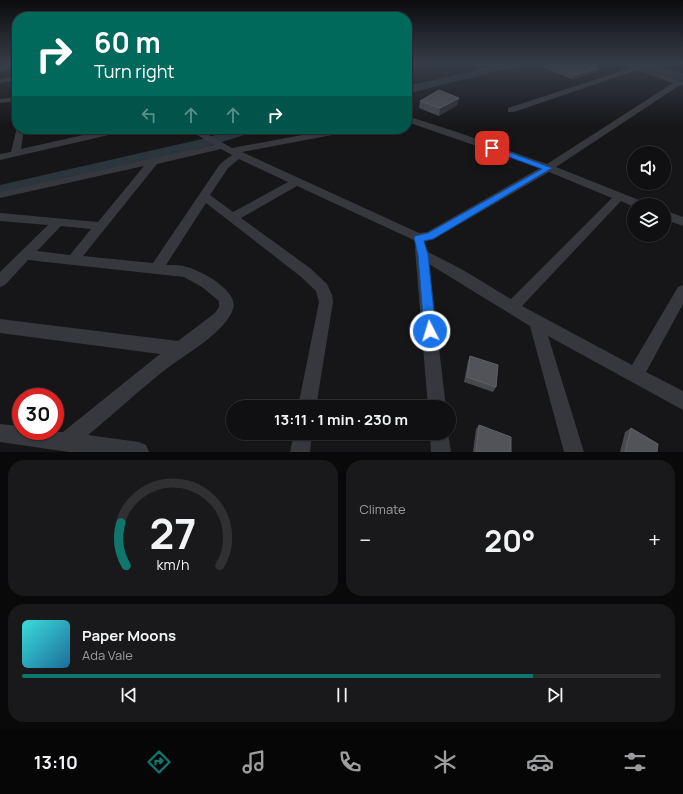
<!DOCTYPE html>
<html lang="en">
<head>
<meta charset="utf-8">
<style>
  :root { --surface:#101012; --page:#19191b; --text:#f1f3f6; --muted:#9c9d9f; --line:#303032; --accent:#0f766e }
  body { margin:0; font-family:Manrope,sans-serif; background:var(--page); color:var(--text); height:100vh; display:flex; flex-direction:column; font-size:15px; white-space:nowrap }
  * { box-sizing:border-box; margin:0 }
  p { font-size:13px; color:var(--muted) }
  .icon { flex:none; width:22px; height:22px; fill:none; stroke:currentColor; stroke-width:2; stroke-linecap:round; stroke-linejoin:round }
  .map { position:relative; height:452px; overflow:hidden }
  .details { display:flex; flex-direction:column; gap:8px; padding:8px; background:#09090a; flex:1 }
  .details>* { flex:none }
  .banner { position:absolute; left:12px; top:12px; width:400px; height:122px; border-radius:16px; box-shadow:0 1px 3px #0004,0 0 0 1px var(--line); background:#00695c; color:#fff; overflow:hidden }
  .controls { position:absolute; left:627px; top:146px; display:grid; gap:8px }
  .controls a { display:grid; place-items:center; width:44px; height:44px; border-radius:50%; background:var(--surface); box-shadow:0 1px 3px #0004,0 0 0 1px var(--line); font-size:20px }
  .speed { position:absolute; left:12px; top:388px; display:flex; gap:8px; font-size:20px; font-weight:700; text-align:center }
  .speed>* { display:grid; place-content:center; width:52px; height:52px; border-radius:50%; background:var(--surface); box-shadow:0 1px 3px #0004,0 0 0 1px var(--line); line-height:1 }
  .speed .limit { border:6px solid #d22; background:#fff; color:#111 }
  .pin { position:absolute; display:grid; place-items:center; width:34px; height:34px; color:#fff; margin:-17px; border-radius:8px; box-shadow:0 2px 6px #0006 }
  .me { position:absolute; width:44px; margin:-22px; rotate:355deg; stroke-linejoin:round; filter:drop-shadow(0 0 3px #0008) }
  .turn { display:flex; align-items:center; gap:14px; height:84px; padding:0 16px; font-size:18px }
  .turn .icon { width:52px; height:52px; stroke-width:2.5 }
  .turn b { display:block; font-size:28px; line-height:34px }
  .lanes { display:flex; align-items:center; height:38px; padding:0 16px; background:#0003; justify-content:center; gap:20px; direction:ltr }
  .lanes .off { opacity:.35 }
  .big { font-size:30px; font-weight:700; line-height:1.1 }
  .details .tile { flex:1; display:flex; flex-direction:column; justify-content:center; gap:6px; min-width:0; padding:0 14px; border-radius:16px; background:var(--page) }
  .details .dial { align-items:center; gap:0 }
  .dial svg { height:104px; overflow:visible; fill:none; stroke:var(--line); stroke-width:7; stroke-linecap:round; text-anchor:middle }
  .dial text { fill:var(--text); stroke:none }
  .song { display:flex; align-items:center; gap:12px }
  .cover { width:48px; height:48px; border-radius:6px; background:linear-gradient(135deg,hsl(180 70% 55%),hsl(200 70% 35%)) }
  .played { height:4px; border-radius:2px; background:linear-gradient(90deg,var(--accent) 80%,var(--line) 80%) }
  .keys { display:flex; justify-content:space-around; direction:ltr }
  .heat { display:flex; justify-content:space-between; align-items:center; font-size:22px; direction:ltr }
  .details .tiles { flex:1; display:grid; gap:8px; grid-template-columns:1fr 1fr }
  .tile:last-child { grid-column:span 2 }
  .trip { position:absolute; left:226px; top:400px; width:230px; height:40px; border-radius:20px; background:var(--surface); box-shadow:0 1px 3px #0004,0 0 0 1px var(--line); font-weight:700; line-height:40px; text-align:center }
  .tabs { display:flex; height:64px; justify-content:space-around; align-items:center; background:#060607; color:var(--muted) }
  .tabs .icon { width:28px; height:28px }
  .tabs .selected { color:var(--accent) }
  .tabs b { font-size:18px; color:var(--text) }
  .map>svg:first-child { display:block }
</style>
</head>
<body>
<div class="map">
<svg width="683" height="452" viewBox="0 0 683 452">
  <rect width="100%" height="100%" fill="#161618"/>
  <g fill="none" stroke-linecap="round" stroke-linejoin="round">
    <path fill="#2c353c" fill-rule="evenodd" d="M5 64H17V67L0 73V66Z
      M499 64H526L521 67 491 72 489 74 457 81 407 94V86L478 70 479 68Z
      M633 64H651L683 73V81L634 66Z
      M235 129H256L254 132 209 146 0 197V185L202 139Z"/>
    <path fill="#37383d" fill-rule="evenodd" d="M630 64 683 82V86L680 85 556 167 644 202 646 205H634V207L621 201 522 306 632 365 678 287 683 285V304L646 372 683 391V410L548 336 584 452H564L530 326 429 264 446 407H428L415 249 416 246 421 244 426 246 428 252 463 270 511 299 612 198 549 172 434 239 418 242 297 186 241 218 310 268 327 284 332 295 333 302 316 407H298L319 302 316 291 300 276 206 203 166 265C173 265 181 265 187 267 202 271 239 291 233 309 224 334 185 354 165 370 139 390 114 414 88 435L139 442 146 445 149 452H69L0 442V424L21 426V431L63 432 160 354 0 333V319L178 341 215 313 219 307V301L202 287 184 277 28 260 5 285 0 287V272L48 225 0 221V213L98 222 144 166 0 198V192L214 145 187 129H198L232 148 334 129H352L348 132 242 152 419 233 427 232 540 168 407 122V116L454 131 547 164 673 83 637 70 514 112H508V108L631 68 628 66ZM221 149 232 155 220 164 153 263 83 256 157 164ZM239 159 288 182 233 212 210 195 228 168ZM61 226 91 229 70 255 37 251Z
      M17 76V80L0 83V79Z
      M17 97V101L0 103V99Z
      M17 127V129H24L21 149 110 129H126L122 132 0 160V154L11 152Z
      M664 210 683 217V226L664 219Z
      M294 433H312L310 452H290Z
      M430 433H448L451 452H431Z"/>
  </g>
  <path fill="#47494d" d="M545 64H589L599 68 597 72 572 79 544 68Z
    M459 98 457 105 439 116 419 108 420 101Z
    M470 356 496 387 493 392 464 382 468 361Z
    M479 425 511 452H473L476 429Z
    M631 428 657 452H620L625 432Z"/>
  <path fill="#2f3033" d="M599 68 597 72 572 79 574 75Z
    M459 98 457 105 439 116 440 108Z"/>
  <path fill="#525359" stroke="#5f6168" d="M548 64H589L599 68 574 75Z
    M439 90 459 98 440 108 420 101Z
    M470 356 498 365 496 387 467 377Z
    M479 425 511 437V452H476Z
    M631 428 658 444 657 452H625Z"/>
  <linearGradient id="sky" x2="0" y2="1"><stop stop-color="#0c0c0d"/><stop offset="0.5" stop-color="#363c48"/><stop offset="1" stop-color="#363c48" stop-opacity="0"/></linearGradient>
  <rect width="683" height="127" fill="url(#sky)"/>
  <path fill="#1a73e8" stroke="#114b97" d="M492 146 552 168 433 239 424 241 428 255 436 331 434 335 430 336 426 335 424 331 418 255 414 238 415 236 428 233 542 169 490 150V147Z"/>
</svg>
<div class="controls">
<a><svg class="icon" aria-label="sound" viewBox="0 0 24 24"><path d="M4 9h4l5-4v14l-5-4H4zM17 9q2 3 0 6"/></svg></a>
<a><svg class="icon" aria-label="layers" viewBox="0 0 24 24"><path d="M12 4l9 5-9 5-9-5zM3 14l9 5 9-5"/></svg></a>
</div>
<div class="speed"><div class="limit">30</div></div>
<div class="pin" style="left:492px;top:148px;background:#d93025"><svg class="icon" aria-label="arrive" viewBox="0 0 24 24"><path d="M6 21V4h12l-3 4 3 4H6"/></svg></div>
<svg class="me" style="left:430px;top:331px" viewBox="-20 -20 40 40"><circle r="17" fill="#1a73e8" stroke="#fff" stroke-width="3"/><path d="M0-11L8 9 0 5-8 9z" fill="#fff"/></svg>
<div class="trip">13:11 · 1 min · 230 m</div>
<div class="banner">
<div class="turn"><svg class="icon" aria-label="right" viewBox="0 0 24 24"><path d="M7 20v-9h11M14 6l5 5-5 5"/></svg><div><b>60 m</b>Turn right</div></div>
<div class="lanes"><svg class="icon off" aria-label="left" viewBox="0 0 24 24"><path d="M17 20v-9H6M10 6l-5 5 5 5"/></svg><svg class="icon off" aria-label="ahead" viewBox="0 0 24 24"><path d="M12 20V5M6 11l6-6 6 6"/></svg><svg class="icon off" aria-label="ahead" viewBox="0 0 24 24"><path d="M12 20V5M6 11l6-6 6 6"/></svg><svg class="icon" aria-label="right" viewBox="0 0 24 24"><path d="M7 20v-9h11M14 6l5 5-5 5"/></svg></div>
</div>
</div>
<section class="details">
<div class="tiles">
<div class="tile dial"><svg viewBox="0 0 100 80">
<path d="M14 69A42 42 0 1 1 86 69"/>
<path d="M14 69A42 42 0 0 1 10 36" stroke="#0f766e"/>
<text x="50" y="56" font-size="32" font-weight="700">27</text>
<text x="50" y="72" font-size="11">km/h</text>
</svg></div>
<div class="tile"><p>Climate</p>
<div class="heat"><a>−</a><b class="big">20°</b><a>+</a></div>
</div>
<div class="tile">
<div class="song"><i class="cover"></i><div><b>Paper Moons</b><p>Ada Vale</p></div></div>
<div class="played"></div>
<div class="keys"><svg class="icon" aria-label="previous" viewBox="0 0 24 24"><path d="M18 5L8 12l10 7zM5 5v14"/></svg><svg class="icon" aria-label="pause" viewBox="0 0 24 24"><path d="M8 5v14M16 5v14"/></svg><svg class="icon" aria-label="next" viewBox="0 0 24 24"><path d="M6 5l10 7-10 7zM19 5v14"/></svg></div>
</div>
</div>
</section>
<nav class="tabs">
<b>13:10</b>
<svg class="icon selected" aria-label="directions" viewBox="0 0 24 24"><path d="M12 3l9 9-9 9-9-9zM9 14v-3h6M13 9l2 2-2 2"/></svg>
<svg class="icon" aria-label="music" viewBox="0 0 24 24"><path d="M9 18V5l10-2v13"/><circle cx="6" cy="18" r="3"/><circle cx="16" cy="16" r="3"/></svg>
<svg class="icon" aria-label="phone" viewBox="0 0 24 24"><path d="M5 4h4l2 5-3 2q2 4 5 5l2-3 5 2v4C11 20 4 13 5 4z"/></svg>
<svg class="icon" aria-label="climate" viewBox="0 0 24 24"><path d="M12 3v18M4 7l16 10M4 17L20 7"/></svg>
<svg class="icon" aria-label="car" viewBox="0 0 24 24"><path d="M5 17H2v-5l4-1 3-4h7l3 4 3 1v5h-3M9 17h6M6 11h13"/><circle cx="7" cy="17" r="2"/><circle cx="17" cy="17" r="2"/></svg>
<svg class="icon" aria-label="filters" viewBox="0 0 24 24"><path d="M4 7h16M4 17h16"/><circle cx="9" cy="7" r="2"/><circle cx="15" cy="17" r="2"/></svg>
</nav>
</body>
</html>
